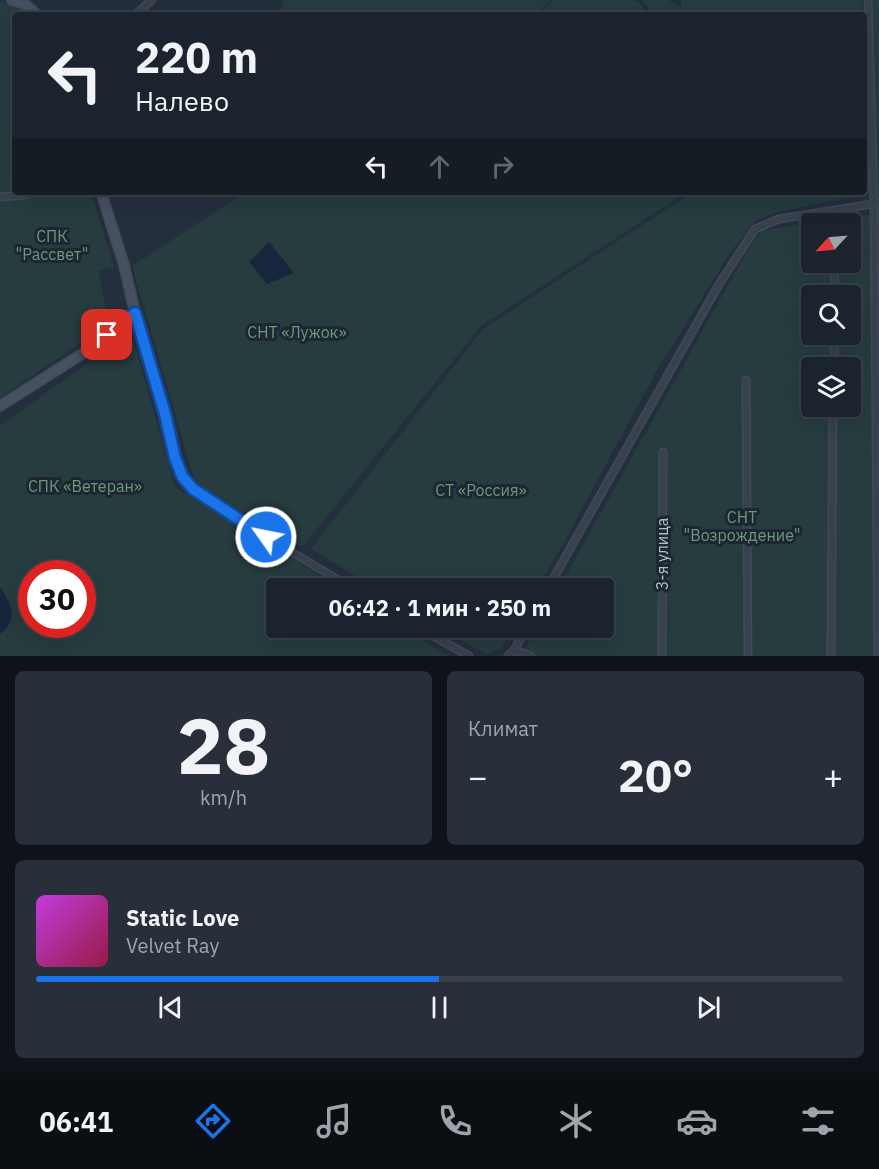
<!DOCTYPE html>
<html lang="ru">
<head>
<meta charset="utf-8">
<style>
  :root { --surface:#1b232e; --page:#282f3a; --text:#f1f3f6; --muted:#a0a4aa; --line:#39404a; --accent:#1a73e8 }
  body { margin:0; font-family:"IBM Plex Sans",sans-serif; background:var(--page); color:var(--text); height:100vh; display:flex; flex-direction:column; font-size:22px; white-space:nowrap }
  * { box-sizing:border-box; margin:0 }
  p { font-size:20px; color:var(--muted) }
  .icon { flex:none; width:33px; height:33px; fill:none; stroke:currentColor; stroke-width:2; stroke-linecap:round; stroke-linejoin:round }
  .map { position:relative; height:656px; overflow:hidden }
  .details { display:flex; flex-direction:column; gap:15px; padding:15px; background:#0f1319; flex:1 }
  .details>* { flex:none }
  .top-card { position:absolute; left:12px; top:12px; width:855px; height:183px; border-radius:6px; box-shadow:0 6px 24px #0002,0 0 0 2px var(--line); background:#1b232e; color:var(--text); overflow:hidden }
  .needle { width:39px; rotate:244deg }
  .controls { position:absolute; left:801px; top:213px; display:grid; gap:12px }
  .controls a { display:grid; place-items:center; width:60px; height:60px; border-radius:6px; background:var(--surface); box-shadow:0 6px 24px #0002,0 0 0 2px var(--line); font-size:30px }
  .speed { position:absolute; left:18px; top:560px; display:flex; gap:12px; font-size:30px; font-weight:700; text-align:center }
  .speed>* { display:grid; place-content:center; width:78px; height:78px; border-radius:50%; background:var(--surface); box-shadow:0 6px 24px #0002,0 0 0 2px var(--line); line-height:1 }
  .speed .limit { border:9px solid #d22; background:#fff; color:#111 }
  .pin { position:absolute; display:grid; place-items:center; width:51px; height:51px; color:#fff; margin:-26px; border-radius:12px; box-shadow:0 3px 9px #0006 }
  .me { position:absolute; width:66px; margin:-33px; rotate:303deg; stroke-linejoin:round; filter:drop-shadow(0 0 4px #0008) }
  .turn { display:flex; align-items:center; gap:21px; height:126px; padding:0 24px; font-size:27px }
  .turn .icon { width:78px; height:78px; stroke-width:2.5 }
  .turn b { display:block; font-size:42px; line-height:51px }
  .lanes { display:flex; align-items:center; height:57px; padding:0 24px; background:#0003; justify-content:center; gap:30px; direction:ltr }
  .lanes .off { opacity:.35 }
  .big { font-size:45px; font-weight:700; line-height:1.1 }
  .details .tile { flex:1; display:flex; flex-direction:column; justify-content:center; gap:9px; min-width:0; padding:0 21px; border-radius:9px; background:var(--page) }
  .details .dial { align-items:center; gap:0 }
  .dial b { font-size:78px; line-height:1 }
  .song { display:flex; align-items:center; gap:18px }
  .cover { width:72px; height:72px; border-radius:9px; background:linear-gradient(135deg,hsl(290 70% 55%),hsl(340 70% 35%)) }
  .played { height:6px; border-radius:3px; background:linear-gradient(90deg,var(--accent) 50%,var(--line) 50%) }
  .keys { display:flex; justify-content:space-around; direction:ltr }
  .heat { display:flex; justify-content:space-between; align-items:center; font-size:33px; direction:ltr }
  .details .tiles { flex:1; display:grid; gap:15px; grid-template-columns:1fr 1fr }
  .tile:last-child { grid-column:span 2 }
  .trip { position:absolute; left:266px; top:578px; width:348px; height:60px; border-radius:6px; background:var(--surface); box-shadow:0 6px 24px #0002,0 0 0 2px var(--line); font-weight:700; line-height:60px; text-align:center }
  .tab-bar { display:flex; height:96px; justify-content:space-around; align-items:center; background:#0b0e12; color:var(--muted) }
  .tab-bar .icon { width:42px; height:42px }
  .tab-bar .selected { color:var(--accent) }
  .tab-bar b { font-size:27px; color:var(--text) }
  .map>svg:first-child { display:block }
</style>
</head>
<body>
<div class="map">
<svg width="879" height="656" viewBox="0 0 879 656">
  <rect width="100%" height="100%" fill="#242f3e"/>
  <path fill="#263c3f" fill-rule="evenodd" d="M283 0H550L536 15H280Z
    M552 0H633L642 5 646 15H539Z
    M641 0H668L681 7V0H862V15H648V6Z
    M871 0H879V552Z
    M0 1 28 11 32 15H15V192H91L114 267 98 271 109 323 0 398Z
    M868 106 871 193 776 212 754 222 730 253 656 372 562 546 537 588H375L311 549 483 329 685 197 694 192H864V108Z
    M246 192H687L481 326 303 546 295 544 198 484 193 475 132 266Z
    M869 215 875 656H521L537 627H603V588H559L745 255 761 231 834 218ZM812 224H850V262H812ZM812 296H850V334H812ZM812 368H850V406H812Z
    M131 332 175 487 339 588H276V627H402L449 656H0V426ZM32 573H82V624H32Z
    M440 627H513L500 649 487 655Z"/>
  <path fill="#17263c" d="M269 242 294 273 267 284 249 262Z
    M0 587C12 605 19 619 0 634Z"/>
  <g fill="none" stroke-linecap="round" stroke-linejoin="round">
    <defs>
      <path id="street" d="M868 0 874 204 878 656
        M135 15 152 0
        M0 197 25 195
        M835 224V220
        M834 296 835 262
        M135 313 165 414 175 458 182 476 193 489 266 537 352 588
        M834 368V334
        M746 380 748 656
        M548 588 718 286 755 229 779 219 879 203
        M417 627 469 656
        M514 650 531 656
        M508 656 514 650 527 627
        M662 656 663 452
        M831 656 833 406"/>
      <path id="secondary" d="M12 0 25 4 37 15
        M0 406 93 347 135 313 124 265 101 192"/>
    </defs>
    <use href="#street" stroke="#414a57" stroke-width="9"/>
    <use href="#secondary" stroke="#414a57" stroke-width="12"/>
    <use href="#street" stroke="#38414e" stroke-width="6"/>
    <use href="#secondary" stroke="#465061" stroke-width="9"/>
  </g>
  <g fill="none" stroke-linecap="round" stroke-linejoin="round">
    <defs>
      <path id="route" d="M107 335 135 313 165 414 175 458 182 476 193 489 266 537"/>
    </defs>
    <use href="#route" stroke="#114b97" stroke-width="15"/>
    <use href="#route" stroke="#1a73e8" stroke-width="10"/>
  </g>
  <g text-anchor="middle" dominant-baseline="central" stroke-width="6" stroke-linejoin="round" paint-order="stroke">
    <g font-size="16" fill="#6b9a76" stroke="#1d2633">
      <text x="52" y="236">СПК<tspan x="52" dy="18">"Рассвет"</tspan></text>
      <text x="297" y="332">СНТ «Лужок»</text>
      <text x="85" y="486">СПК «Ветеран»</text>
      <text x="481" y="490">СТ «Россия»</text>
      <text x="742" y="517">СНТ<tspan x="742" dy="18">"Возрождение"</tspan></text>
    </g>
    <g font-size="16" fill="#b4bcc9" stroke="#1d2633">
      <text transform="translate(662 554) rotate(-90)">3-я улица</text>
    </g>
  </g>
</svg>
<div class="controls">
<a><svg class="needle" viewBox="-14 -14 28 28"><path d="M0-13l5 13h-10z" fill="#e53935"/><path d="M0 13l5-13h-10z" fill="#a0a4aa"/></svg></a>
<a><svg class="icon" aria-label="search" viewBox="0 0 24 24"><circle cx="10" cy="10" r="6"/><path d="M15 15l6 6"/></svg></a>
<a><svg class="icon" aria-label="layers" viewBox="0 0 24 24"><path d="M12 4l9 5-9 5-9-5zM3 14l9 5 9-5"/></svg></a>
</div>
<div class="speed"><div class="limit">30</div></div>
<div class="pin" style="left:107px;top:335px;background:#d93025"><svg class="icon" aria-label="arrive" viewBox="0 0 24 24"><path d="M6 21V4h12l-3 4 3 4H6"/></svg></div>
<svg class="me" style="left:266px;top:537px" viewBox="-20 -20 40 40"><circle r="17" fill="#1a73e8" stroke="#fff" stroke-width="3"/><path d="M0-11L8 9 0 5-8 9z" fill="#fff"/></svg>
<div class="trip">06:42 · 1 мин · 250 m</div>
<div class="top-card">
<div class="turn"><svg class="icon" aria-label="left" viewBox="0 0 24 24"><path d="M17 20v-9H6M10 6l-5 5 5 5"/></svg><div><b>220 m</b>Налево</div></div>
<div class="lanes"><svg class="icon" aria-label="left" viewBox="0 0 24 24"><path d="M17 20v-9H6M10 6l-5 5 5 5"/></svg><svg class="icon off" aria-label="ahead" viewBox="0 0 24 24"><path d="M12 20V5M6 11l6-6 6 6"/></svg><svg class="icon off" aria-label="right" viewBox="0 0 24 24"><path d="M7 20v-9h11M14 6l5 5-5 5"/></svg></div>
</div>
</div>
<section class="details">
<div class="tiles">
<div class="tile dial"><b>28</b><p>km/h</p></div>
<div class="tile"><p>Климат</p>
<div class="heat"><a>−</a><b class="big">20°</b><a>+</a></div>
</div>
<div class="tile">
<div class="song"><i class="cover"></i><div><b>Static Love</b><p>Velvet Ray</p></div></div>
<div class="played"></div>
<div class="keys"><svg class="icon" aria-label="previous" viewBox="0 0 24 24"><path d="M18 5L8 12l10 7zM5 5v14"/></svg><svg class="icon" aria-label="pause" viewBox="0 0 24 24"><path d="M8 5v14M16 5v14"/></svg><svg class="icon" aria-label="next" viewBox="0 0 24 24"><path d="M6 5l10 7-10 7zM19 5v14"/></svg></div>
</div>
</div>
</section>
<nav class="tab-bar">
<b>06:41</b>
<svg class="icon selected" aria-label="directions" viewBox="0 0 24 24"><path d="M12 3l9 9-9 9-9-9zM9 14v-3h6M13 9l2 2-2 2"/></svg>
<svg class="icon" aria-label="music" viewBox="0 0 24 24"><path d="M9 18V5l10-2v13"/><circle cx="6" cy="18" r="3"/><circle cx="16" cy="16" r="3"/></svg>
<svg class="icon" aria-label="phone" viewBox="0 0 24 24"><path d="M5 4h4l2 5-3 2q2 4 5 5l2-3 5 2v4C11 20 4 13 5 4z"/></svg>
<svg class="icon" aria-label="climate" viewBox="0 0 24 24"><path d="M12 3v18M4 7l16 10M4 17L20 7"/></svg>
<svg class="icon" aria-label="car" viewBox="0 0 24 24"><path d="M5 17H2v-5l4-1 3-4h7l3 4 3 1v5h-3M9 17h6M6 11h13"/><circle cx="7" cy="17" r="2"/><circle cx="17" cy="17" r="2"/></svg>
<svg class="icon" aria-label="filters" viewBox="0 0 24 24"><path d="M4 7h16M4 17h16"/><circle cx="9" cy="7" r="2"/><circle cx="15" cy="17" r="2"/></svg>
</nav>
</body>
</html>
